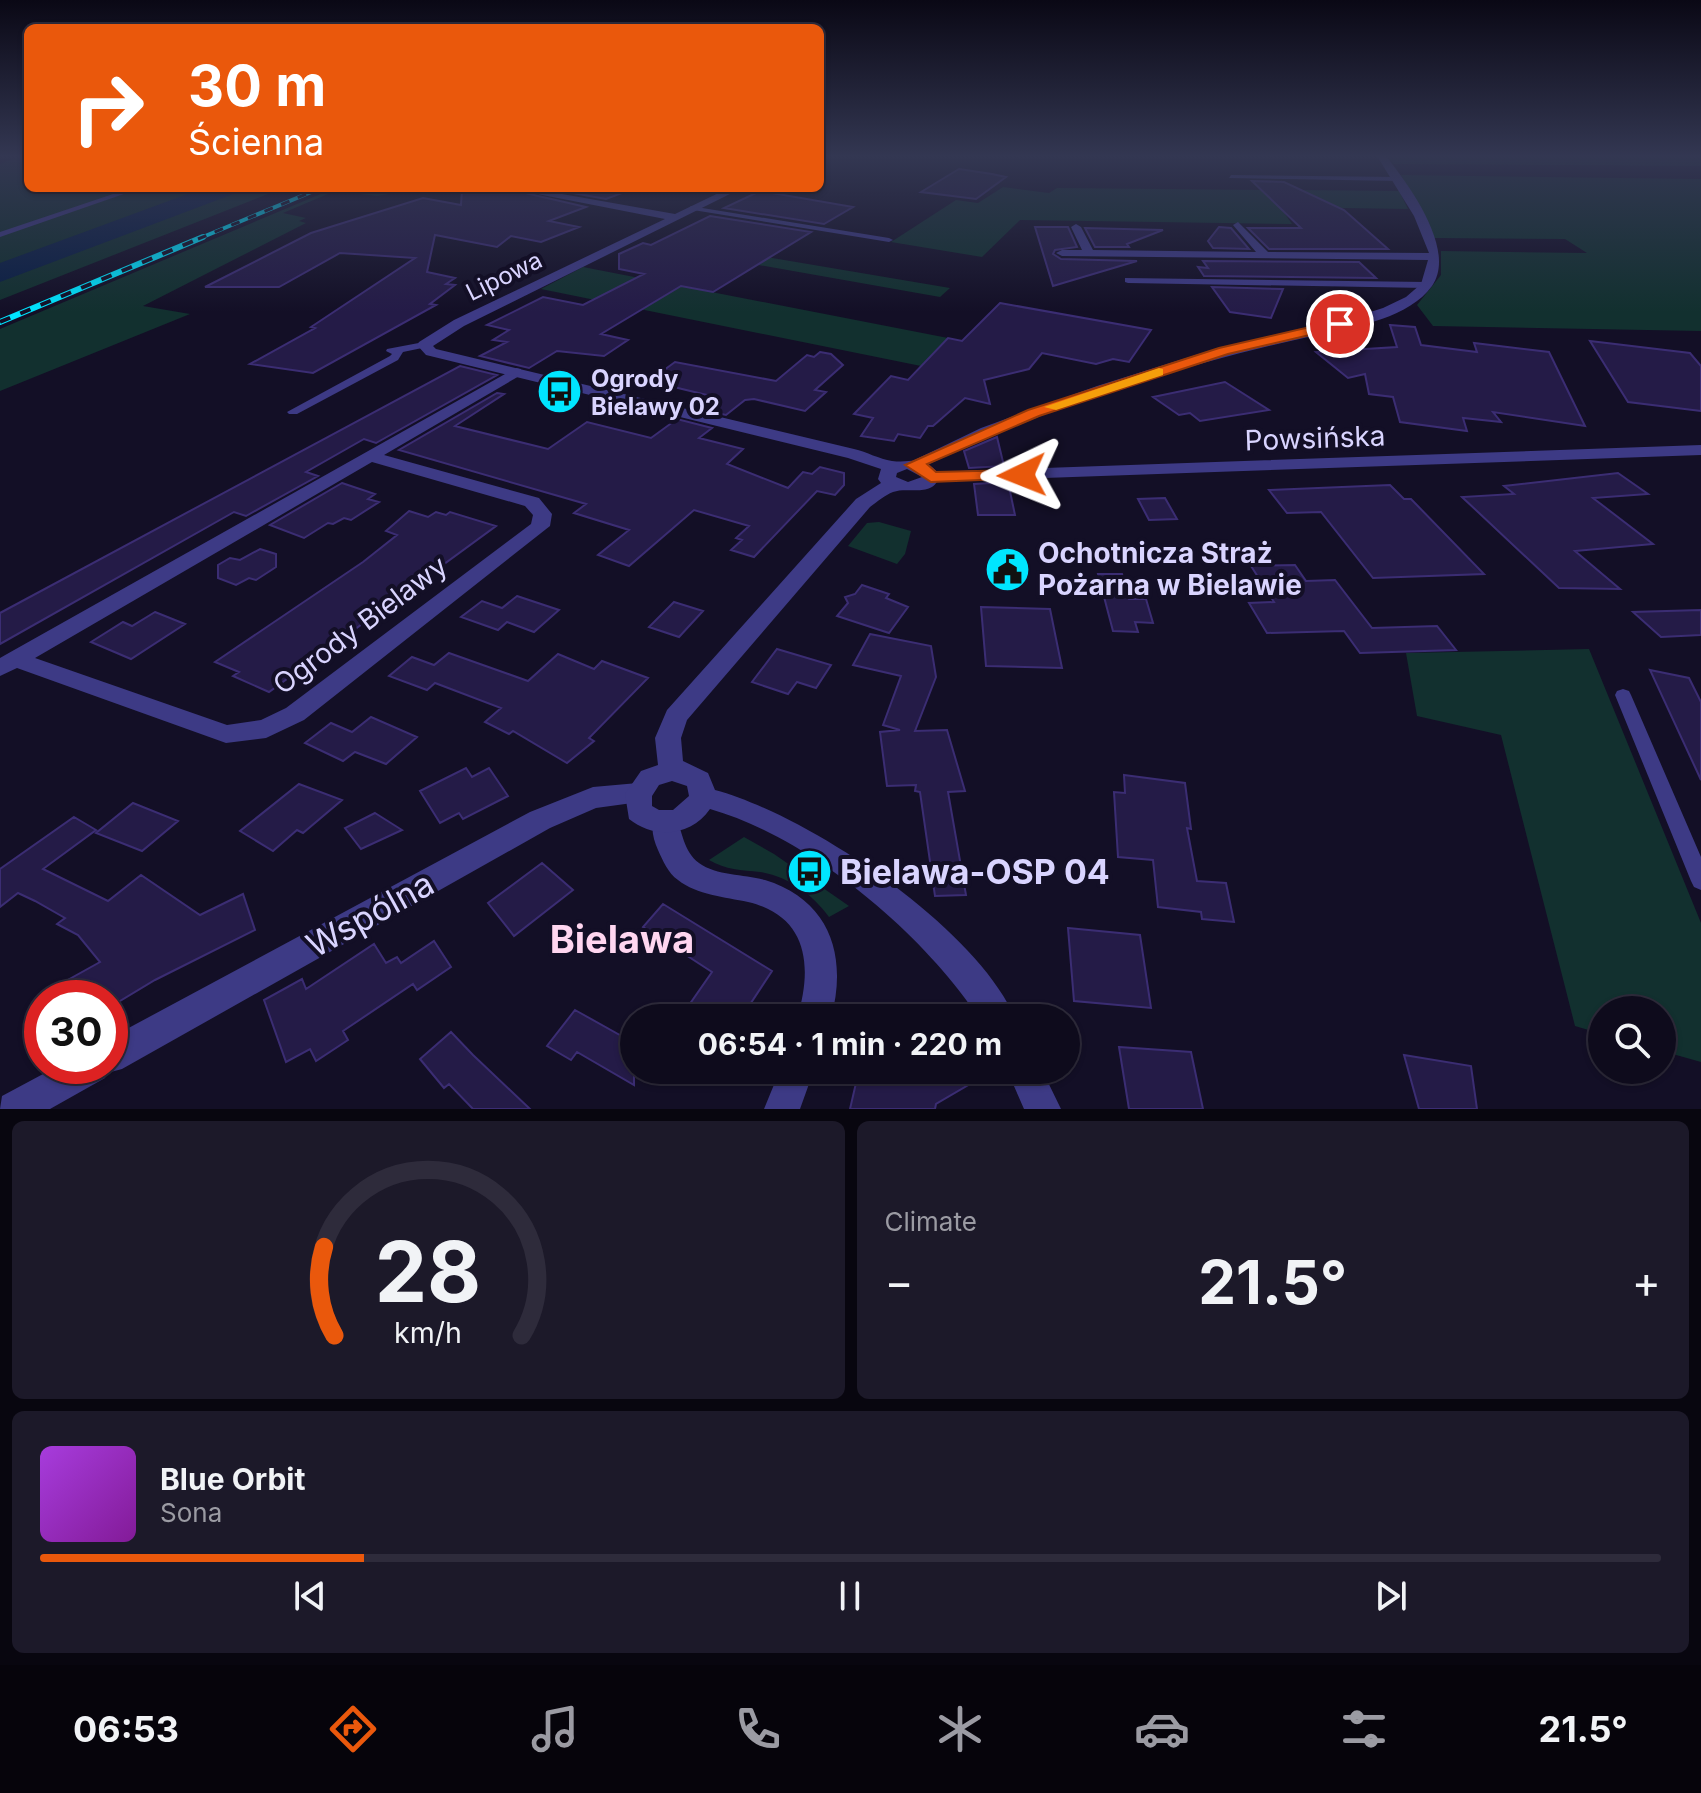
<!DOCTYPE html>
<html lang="en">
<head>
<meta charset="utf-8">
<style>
  :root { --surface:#0e0b1c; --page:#1c1929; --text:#f1f3f6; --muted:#9b9ba3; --line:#2e2b3b; --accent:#ea580c }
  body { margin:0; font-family:Inter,sans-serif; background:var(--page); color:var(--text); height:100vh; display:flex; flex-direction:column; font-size:30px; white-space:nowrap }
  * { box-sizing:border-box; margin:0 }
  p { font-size:26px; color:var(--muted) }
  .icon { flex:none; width:44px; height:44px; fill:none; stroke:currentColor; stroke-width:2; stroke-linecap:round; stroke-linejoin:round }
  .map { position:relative; height:1109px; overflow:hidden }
  .drawer { display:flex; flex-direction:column; gap:12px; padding:12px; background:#08060f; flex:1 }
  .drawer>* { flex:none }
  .top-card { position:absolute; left:24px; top:24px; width:800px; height:168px; border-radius:12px; box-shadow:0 2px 6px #0004,0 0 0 2px var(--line); background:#ea580c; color:#fff; overflow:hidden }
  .buttons { position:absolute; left:1588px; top:996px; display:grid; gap:16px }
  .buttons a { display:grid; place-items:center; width:88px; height:88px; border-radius:50%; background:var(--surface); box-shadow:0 2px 6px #0004,0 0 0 2px var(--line); font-size:40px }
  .speed { position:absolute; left:24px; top:980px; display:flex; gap:16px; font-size:40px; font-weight:700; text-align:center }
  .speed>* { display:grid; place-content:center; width:104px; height:104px; border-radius:50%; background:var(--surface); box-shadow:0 2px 6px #0004,0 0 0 2px var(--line); line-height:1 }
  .speed .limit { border:12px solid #d22; background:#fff; color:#111 }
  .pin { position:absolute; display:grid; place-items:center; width:68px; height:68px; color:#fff; margin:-34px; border:4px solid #fff; border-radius:50%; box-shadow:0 2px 8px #0007 }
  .me { position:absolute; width:88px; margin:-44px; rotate:268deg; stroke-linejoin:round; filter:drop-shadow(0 0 6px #0008) }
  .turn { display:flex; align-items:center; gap:28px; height:168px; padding:0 32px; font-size:36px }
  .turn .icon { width:104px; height:104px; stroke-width:2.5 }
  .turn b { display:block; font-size:56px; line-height:68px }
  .big { font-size:60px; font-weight:700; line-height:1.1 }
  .drawer .card { flex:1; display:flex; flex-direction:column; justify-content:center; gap:12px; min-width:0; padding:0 28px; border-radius:12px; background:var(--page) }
  .drawer .dial { align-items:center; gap:0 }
  .dial svg { height:208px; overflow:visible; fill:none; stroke:var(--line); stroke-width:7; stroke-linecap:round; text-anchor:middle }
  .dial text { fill:var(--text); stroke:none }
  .song { display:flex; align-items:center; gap:24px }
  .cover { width:96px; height:96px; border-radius:12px; background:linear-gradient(135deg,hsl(280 70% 55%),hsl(290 70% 35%)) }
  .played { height:8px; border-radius:4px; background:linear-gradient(90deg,var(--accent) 20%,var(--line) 20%) }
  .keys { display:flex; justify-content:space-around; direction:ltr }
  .heat { display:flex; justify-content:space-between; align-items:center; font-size:44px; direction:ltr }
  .drawer .tiles { flex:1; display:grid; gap:12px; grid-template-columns:1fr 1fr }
  .card:last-child { grid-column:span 2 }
  .trip { position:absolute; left:620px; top:1004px; width:460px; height:80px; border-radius:40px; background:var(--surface); box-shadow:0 2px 6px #0004,0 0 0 2px var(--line); font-weight:700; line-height:80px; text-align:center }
  .tabs { display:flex; height:128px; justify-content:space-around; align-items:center; background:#06040b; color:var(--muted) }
  .tabs .icon { width:56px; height:56px }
  .tabs .active { color:var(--accent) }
  .tabs b { font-size:36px; color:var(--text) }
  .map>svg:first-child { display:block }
</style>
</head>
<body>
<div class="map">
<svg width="1701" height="1109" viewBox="0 0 1701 1109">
  <rect width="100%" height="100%" fill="#130f26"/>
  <path fill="#12302f" d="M19 156H28V188H283L0 300V164Z
    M1386 156H1701V166L1393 164Z
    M1401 175 1701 179V331L1433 326 1417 305 1441 275V251L1587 253 1565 239 1434 238Z
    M1003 187 1049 193 1057 188 1399 191 1408 209 1280 207 1292 224 1020 220 982 257 891 242 956 200 978 203Z
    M335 188H424L377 196 335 191 283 213 306 218 299 221 306 223 143 306 190 314 0 391V329Z
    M748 254 950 288 940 297 736 261Z
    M583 267 948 338 921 366 541 289Z
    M879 522 911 531 905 554 897 564 848 546 867 523Z
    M1589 649 1701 923V1062L1662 1051V1010H1602V1034L1575 1026 1501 735 1417 716 1406 653Z
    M744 837 774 854 849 906 829 917C812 894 789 877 760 872 741 870 726 870 709 860Z"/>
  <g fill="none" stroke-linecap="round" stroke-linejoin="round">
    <path fill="#0a1f44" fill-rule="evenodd" d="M204 188H239L236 193 0 282V263Z"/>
  </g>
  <path fill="#241b47" stroke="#3b2d73" stroke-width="2" d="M959 169 992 174 1006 177 976 199 921 192Z
    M1252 181 1284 182 1344 210 1388 249H1269L1248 228H1301Z
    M462 188H504L586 207 549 221 579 227 541 242 511 236 497 247 435 235 427 272 455 278 446 284 455 285 430 304 436 305 313 373 250 364 315 328 311 327 415 258 340 253 279 287H205L311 233 423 198 461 205Z
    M545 188H629L630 190 606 199Z
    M760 191 853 207 824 224 724 208Z
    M710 216 811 232 713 292 681 286 601 334 628 340 604 356 557 351 529 368 480 356 507 342 493 340 509 330 487 325 543 297 583 305 644 274 619 269V254L643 243 651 245Z
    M1035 227H1068L1077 247 1055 250 1053 254 1061 259 1137 261 1053 286Z
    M1219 227 1231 228 1249 249 1213 248 1208 241Z
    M1085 228 1163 230 1127 244 1129 247H1095Z
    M1203 261 1359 262 1376 278 1204 276 1198 267 1208 268Z
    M1212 287 1283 289 1271 318 1230 312Z
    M1000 303 1151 330 1129 362 1113 359 1096 364 1042 353 1029 369 984 380 990 404 965 398 933 426H928L920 438 898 434 894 441 861 436 873 418 854 414 891 376 908 380 948 338 962 341Z
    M1390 325 1415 327 1421 345 1477 352 1474 343 1549 352 1585 426 1493 412 1501 422 1463 418 1467 431 1400 422 1393 397 1369 394 1365 374 1348 378 1316 352 1397 347Z
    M1590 341 1690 353 1701 366V411L1628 402Z
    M820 352 831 354 843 365 815 390 826 392 805 411 754 399 745 400 726 415 694 408 711 396 649 381 675 362 776 381 807 355 814 357Z
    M460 366 497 375 376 443 364 439 306 472 318 476 246 516 234 512 0 644V613Z
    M1225 382 1269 410 1200 421 1190 413 1179 415 1153 397Z
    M497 393 504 394 455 426 548 449 587 422 651 438 677 419 712 428 699 438 743 449 727 464 788 488 803 472 812 474 820 467 844 473V485L835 495 817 491 754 557 731 550 742 540 736 538 749 526 694 510 629 566 598 555 629 530 574 513 586 504 399 450Z
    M997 437 1004 466 969 468 964 451Z
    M1618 473 1648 494 1593 498 1653 544 1575 551 1620 589 1559 588 1462 497 1514 494 1504 486Z
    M1008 482 1015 515H978L974 484Z
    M342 483 375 494 368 499 379 502 351 520 344 518 333 524 328 523 304 538 270 525Z
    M1390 485 1404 499H1411L1484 574 1373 578 1321 512 1287 513 1269 490Z
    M1165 498 1177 519 1149 520 1138 499Z
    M409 511 428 517 436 512 446 515 450 512 496 526 269 692 233 676 239 672 215 662 363 562 397 535 386 531Z
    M260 549 276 554V567L256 580 249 578 236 585 218 578V565L230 558 240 560Z
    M1295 565 1306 581 1335 580 1372 628 1437 626 1456 650 1360 653 1344 631 1267 633 1249 603 1274 602 1251 566Z
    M1098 574H1122L1129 599H1146L1153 623 1135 622 1138 632 1113 631Z
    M862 585 889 594 886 598 908 607 889 633 837 616 848 603 845 597 855 594Z
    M517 596 559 610 534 632 507 622 498 630 461 617 482 601 502 608Z
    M674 602 703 611 679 637 649 627Z
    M981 607 1050 609 1062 668 986 666Z
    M1701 610V635L1661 637 1633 612Z
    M155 612 185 624 131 659 91 642 123 622 132 626Z
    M870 634 931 646 936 677 915 731 947 730 965 791 948 792 966 895 935 896 920 792 915 791 916 785 887 786 880 732 900 730 883 725 901 676 853 665Z
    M777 649 831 665 816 688 797 682 788 694 752 682Z
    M449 653 528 681 558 654 594 669 602 661 648 678 589 738 594 741 567 763 513 731 509 734 485 722 501 708 435 683 427 690 389 676 412 657 434 665Z
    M1650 670 1689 678 1701 702V780Z
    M371 717 417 737 386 764 355 752 343 761 305 743 331 723 352 732Z
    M466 768 472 777 489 768 508 796 463 819 459 813 440 823 420 791Z
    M1124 775 1185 783 1191 829 1187 828 1197 881 1226 883 1234 922 1202 919 1201 912 1158 907 1153 860 1118 857 1114 792 1125 793Z
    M299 784 342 800 303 833 297 830 273 851 240 831Z
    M133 803 178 821 142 851 96 833Z
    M375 813 402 830 361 849 345 828Z
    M74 817 96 830 43 869 108 901 141 875 200 915 243 894 255 930 155 980 110 1007V998H70L66 981 100 962 78 935 57 924 65 918 35 901 18 893 0 907V869Z
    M542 863 573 890 514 936 488 903Z
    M663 904 772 971 741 1018H680L712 972 643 927Z
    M1068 928 1140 935 1151 1008 1074 1001Z
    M434 941 451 967 417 990 413 984 343 1031 348 1040 316 1061 310 1049 286 1062 264 1000 302 979 306 989 374 944 386 963 397 957 401 963Z
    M575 1010 634 1043V1085L577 1052 571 1060 547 1046Z
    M451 1032 473 1055 530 1109H473L449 1084 444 1088 420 1059Z
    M1119 1047 1191 1052 1203 1109H1129Z
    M1404 1055 1471 1066 1477 1109H1419Z
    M859 1070H994L936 1104 935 1109H850Z"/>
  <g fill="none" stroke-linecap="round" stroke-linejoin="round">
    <path fill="#3d3a85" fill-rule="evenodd" d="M1231 175 1399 177 1402 179 1399 181 1229 178Z
      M131 188H141L0 237V232Z
      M690 206 889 238 893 240 889 242 693 210Z
      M1125 278 1427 282 1431 285 1427 288 1128 283 1125 282Z
      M424 342 429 345 427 347 403 352 398 360 297 414H289L287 412 390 356 392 354 386 351 387 349Z
      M1623 689 1629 691 1631 695 1701 857V890L1694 887 1691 881 1615 695 1617 691Z"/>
    <path fill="#3d3a85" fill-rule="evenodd" d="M1377 156H1386C1409 185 1457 250 1432 286 1410 317 1357 327 1322 334 1183 364 1048 406 919 469L913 470 904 465 981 428 1097 386 1215 349 1329 325 1383 308 1406 297 1421 284 1428 260 1062 256 1056 253 1062 250H1082L1071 227 1076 224 1081 227 1093 250 1256 252 1233 225 1238 222 1268 252 1429 253 1414 216Z
      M516 368 521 369V375L384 455 539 498 552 514 550 526 304 720 266 738 226 743 17 668 0 676V658L7 654ZM372 462 525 506 533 515 531 524 286 708 261 720 227 725 35 658Z
      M1701 445V455L931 482 922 477 931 472Z
      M638 783 647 787 651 794 647 801 596 808 550 828 122 1069 107 1073 105 1078 50 1109H0L2 1096 58 1066H110V1038L530 812 593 787Z
      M665 812 675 815C683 832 683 851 699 863 717 876 744 874 765 880 830 900 848 956 831 1018H797C813 967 808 916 748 902 725 897 697 895 678 880 668 873 663 861 658 850 653 839 650 826 655 815Z
      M780 1070H814L800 1109H764Z"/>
    <path fill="#3d3a85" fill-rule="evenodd" d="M507 188H528L675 214 729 188H742L464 326 433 346 436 349 854 449C867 452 879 459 892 461 914 464 921 453 940 475 933 499 909 486 893 492 885 495 877 502 870 507L687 720 681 738 683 761 708 773 715 790C808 815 976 927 1015 1018H979C922 932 809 837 710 809 691 837 654 839 629 819L625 794 641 771 658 765 655 738 667 710 856 499 881 483 878 479 881 469 848 458 426 355 417 345 419 342 454 320 665 219ZM907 469 922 477 908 482 896 477 897 473ZM672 781 687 786 689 796 673 810H659L652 806V796L659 785Z
      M1007 1070H1042L1061 1109H1024Z"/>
    <defs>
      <path id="rail-far1" d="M198 239 321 188"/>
      <path id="rail" d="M0 322 203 237"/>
    </defs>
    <use href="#rail-far1" stroke="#00e5ff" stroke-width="4"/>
    <use href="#rail" stroke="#00e5ff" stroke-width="6"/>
    <use href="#rail-far1" stroke="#130f26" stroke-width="3" stroke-dasharray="9" stroke-linecap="butt"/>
    <use href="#rail" stroke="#130f26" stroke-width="4" stroke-dasharray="11" stroke-linecap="butt"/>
  </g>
  <linearGradient id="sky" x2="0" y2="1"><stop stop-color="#0a0815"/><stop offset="0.5" stop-color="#333752"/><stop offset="1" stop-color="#333752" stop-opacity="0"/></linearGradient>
  <rect width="1701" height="312" fill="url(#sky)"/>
  <path fill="#ea580c" stroke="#983908" stroke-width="2" d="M1340 320 1346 324 1344 327 1228 354 1039 416 927 464 936 472 1022 470 1030 475 1028 478 931 482 905 465 1028 410 1219 348Z"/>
  <path fill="#f59e0b" d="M1159 368 1163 369V375L1056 410 1044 407Z"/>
  <defs>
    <symbol id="bus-disc" viewBox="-11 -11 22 22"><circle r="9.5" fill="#00e5ff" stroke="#130f26"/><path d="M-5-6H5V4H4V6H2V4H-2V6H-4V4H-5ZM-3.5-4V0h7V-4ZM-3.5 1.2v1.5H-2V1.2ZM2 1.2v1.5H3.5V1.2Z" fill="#111"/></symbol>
    <symbol id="civic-disc" viewBox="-11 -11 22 22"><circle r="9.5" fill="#00e5ff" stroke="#130f26"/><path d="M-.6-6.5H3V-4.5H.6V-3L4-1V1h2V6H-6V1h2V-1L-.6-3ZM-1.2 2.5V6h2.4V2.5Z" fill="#111"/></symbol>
  </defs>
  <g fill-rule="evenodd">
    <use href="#bus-disc" x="534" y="366" width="51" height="51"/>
    <use href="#civic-disc" x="982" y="544" width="51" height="51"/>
    <use href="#bus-disc" x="784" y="846" width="51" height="51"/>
  </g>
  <g text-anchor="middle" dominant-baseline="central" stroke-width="8" stroke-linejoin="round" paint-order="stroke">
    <g font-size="24" fill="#d9d4ff" stroke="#130f26">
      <text transform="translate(504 276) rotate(-26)">Lipowa</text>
    </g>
    <g font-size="24" font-weight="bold" fill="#d9d4ff" stroke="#130f26" text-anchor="start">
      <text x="591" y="378">Ogrody<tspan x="591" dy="28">Bielawy 02</tspan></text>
    </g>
    <g font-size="28" fill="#d9d4ff" stroke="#130f26">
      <text transform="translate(1315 438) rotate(-2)">Powsińska</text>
      <text transform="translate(360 625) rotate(-37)">Ogrody Bielawy</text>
    </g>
    <g font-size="28" font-weight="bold" fill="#d9d4ff" stroke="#130f26" text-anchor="start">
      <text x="1038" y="553">Ochotnicza Straż<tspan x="1038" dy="32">Pożarna w Bielawie</tspan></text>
    </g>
    <g font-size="34" font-weight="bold" fill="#d9d4ff" stroke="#130f26" text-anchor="start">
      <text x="840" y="871">Bielawa-OSP 04</text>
    </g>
    <g font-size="34" fill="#d9d4ff" stroke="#130f26">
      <text transform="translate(370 914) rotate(-29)">Wspólna</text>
    </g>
    <g font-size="38" font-weight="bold" fill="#ffd6f0" stroke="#130f26">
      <text x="622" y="939">Bielawa</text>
    </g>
  </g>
</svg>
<div class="buttons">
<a><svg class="icon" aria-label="search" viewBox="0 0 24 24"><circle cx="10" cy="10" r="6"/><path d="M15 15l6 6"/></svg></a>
</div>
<div class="speed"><div class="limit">30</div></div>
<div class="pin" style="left:1340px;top:324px;background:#d93025"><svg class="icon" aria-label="arrive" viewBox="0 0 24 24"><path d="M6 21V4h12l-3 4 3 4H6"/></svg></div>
<svg class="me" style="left:1022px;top:475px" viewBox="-20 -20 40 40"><path d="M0-17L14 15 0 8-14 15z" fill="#ea580c" stroke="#fff" stroke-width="4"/></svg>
<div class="trip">06:54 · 1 min · 220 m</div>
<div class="top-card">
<div class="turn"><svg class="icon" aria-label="right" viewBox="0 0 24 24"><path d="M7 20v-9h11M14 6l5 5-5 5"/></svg><div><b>30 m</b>Ścienna</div></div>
</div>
</div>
<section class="drawer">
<div class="tiles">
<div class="card dial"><svg viewBox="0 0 100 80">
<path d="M14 69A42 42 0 1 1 86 69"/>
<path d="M14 69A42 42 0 0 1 10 35" stroke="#ea580c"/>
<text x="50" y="56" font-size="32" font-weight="700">28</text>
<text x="50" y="72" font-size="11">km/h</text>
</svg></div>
<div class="card"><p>Climate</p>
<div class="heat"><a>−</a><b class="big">21.5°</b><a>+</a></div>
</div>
<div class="card">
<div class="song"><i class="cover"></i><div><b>Blue Orbit</b><p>Sona</p></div></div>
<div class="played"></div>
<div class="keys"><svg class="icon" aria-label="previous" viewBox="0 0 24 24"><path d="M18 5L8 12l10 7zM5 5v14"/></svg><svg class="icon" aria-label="pause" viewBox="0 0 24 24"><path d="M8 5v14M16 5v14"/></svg><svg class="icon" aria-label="next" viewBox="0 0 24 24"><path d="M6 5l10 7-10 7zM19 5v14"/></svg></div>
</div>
</div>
</section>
<nav class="tabs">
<b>06:53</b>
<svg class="icon active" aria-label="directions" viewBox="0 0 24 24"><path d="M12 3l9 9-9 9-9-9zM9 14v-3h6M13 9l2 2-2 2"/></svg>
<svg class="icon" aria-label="music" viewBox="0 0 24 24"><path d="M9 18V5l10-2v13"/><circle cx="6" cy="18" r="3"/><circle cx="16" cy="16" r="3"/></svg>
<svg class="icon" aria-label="phone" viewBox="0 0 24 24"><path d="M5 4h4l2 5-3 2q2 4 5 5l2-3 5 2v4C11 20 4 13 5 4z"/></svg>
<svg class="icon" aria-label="climate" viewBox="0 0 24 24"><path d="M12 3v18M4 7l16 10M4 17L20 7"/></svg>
<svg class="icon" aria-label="car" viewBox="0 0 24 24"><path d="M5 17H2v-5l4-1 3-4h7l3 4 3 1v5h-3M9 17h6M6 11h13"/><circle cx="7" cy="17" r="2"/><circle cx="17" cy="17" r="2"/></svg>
<svg class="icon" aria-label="filters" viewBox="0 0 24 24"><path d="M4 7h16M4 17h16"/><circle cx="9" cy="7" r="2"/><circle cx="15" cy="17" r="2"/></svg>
<b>21.5°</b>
</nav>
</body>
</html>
